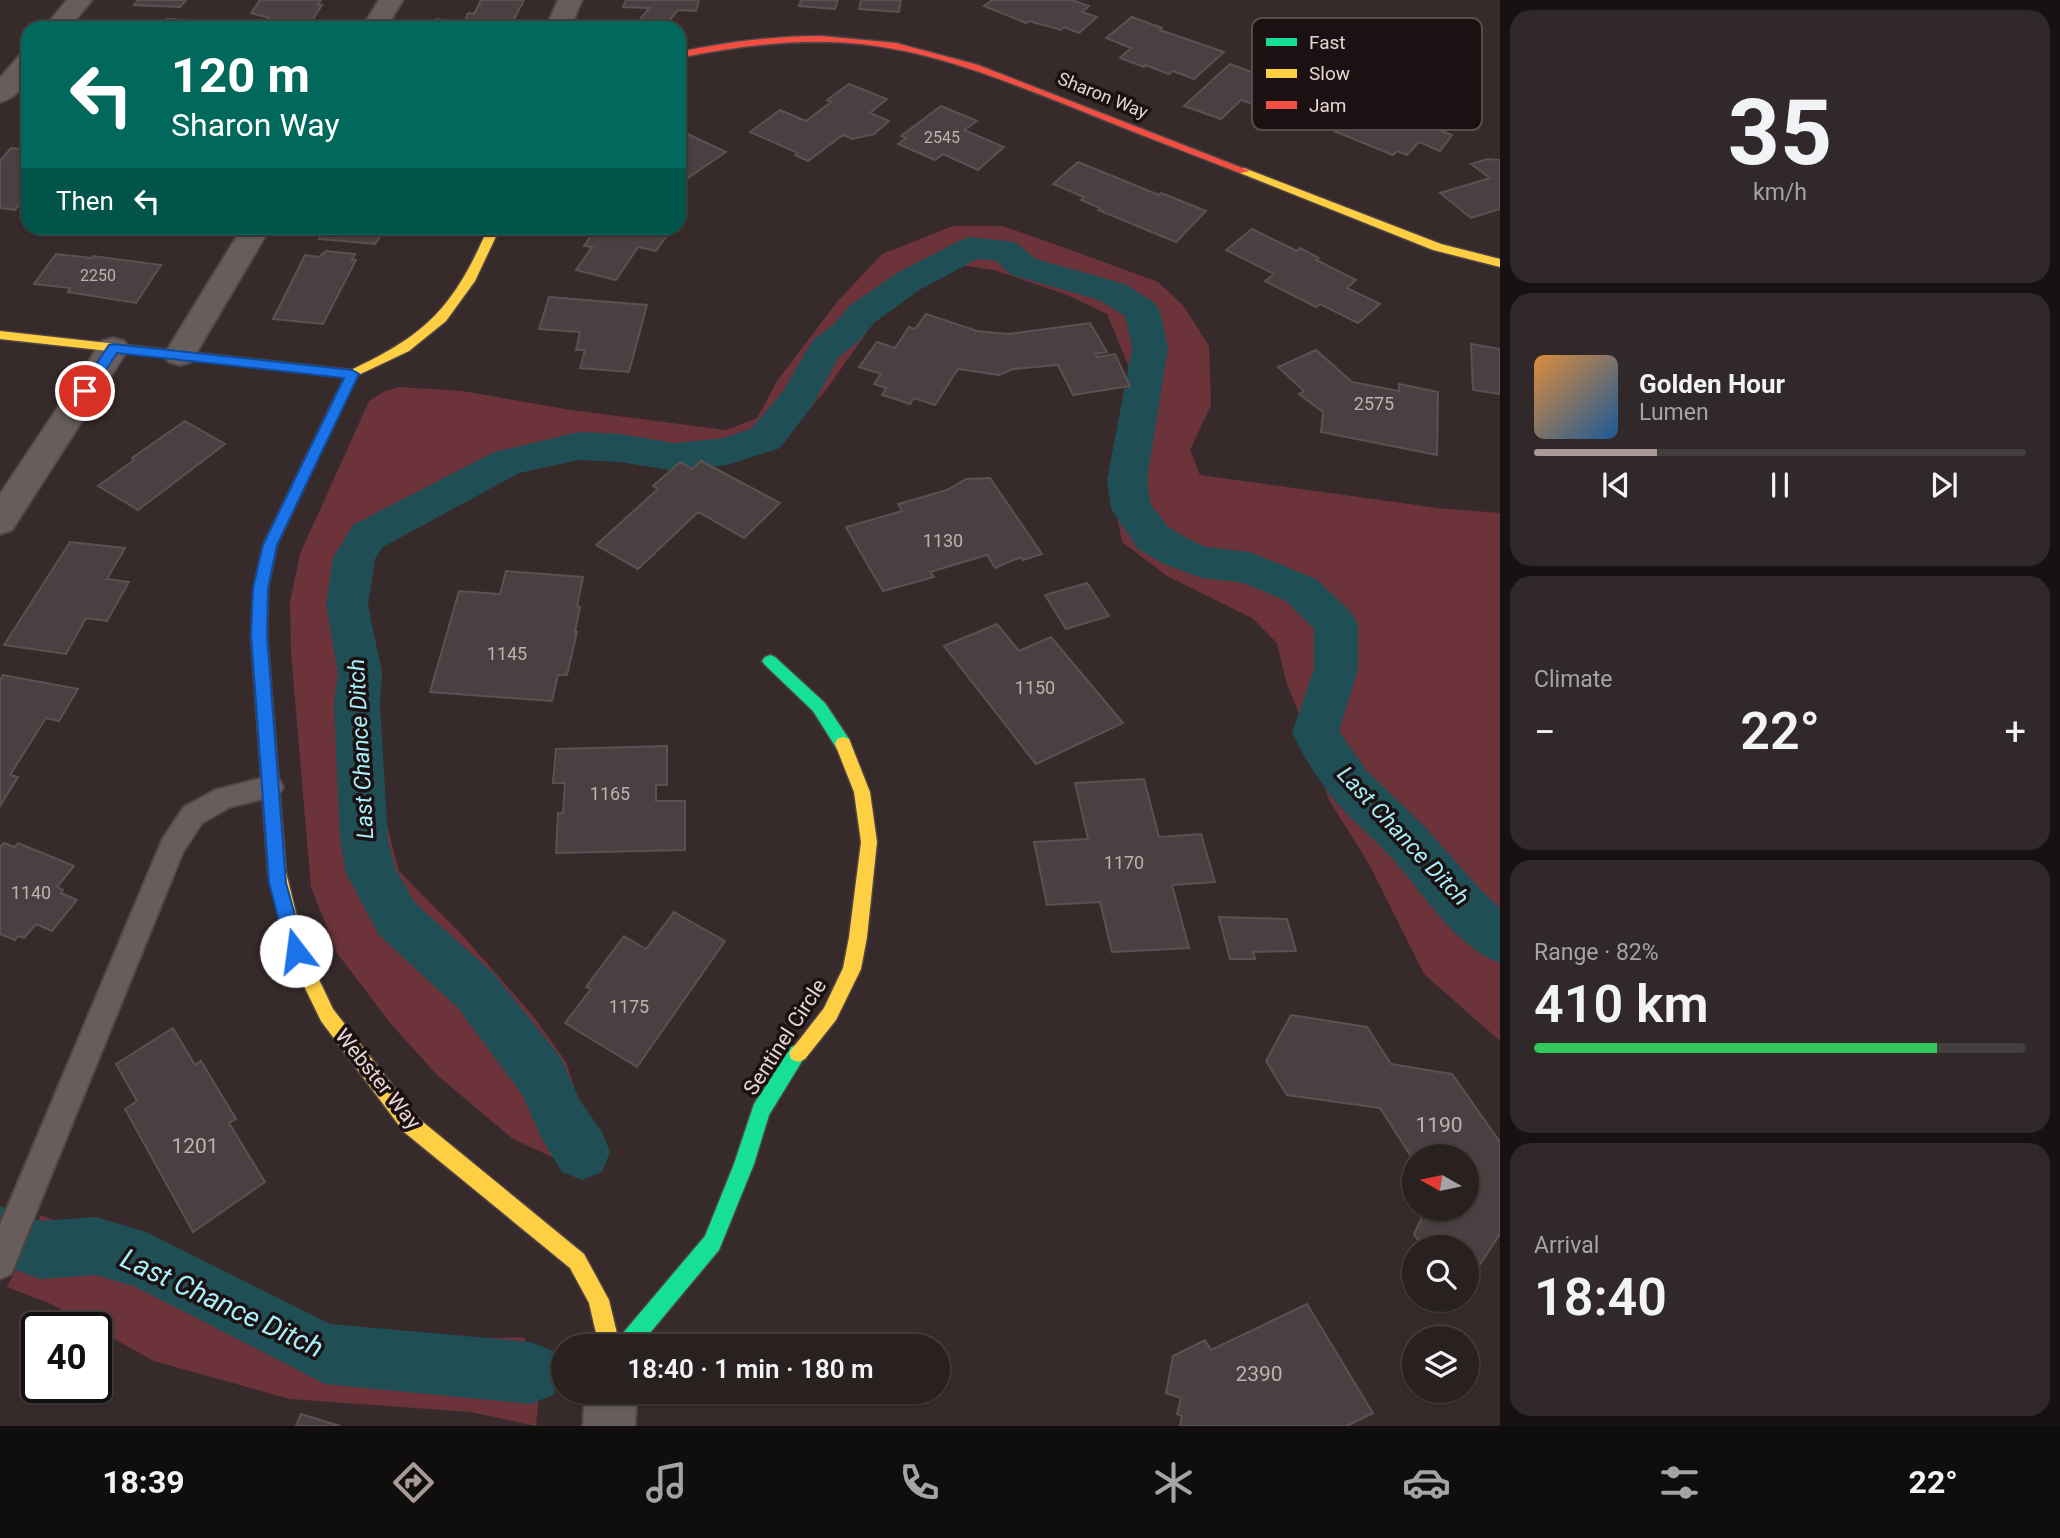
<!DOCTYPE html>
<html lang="en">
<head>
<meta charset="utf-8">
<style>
  :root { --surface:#292020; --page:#312829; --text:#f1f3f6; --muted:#a5a3a5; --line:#453e3e; --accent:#a9999a }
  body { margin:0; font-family:Roboto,sans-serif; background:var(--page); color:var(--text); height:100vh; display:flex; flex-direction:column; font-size:26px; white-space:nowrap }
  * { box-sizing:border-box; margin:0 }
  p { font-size:23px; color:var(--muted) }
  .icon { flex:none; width:38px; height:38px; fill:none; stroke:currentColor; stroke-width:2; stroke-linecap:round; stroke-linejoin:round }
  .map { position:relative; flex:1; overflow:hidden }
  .panel { display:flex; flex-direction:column; gap:10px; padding:10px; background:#171212; width:560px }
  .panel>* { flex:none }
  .guide { position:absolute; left:21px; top:21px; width:665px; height:214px; border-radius:21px; box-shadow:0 2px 5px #0004,0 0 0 2px var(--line); background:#00695c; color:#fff; overflow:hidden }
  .needle { width:46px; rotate:279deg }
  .controls { position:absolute; left:1402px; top:1144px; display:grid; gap:14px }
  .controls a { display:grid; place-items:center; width:77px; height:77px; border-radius:50%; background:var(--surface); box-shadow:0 2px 5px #0004,0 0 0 2px var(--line); font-size:35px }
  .speed { position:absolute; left:21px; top:1312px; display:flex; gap:14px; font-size:35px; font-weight:700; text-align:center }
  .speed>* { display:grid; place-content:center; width:91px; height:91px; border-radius:50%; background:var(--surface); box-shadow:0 2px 5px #0004,0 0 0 2px var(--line); line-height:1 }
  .speed .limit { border:4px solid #111; border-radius:10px; background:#fff; color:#111 }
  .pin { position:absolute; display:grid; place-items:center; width:60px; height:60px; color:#fff; margin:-30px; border:4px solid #fff; border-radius:50%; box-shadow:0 2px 7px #0007 }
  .me { position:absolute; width:77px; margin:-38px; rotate:345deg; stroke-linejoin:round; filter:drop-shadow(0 0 5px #0008) }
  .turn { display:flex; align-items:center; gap:24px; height:147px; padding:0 35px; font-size:32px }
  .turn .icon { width:91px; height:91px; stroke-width:2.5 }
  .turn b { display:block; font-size:49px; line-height:60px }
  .then { display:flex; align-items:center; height:66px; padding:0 35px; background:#0003; gap:14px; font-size:26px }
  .big { font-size:52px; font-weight:600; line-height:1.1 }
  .panel .widget { flex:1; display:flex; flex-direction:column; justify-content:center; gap:10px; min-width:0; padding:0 24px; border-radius:21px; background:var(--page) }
  .panel .dial { align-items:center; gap:0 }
  .dial b { font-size:91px; line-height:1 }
  .song { display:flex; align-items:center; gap:21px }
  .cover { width:84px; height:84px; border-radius:10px; background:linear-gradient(135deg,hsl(30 70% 55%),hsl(210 70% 35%)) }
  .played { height:7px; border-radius:4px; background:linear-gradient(90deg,var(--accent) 25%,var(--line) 25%) }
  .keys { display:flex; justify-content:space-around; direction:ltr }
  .heat { display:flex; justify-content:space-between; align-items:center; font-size:38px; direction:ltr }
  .charge { height:10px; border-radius:5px; background:linear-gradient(90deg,#34c759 82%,var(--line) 0) }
  .trip { position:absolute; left:551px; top:1334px; width:399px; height:70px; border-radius:35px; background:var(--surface); box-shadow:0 2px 5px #0004,0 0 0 2px var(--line); font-weight:600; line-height:70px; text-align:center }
  .dock { display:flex; height:112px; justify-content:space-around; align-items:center; background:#100d0d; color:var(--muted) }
  .dock .icon { width:49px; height:49px }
  .dock .selected { color:var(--accent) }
  .dock b { font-size:32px; color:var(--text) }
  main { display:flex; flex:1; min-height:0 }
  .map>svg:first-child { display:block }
</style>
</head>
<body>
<main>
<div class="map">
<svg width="1500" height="1426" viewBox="0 0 1500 1426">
  <rect width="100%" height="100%" fill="#372a2b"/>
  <path fill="#6d333b" d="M953 226H1002L1071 250 1158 282 1183 305 1209 346 1211 405 1190 450 1200 475 1438 508 1500 513V1041L1424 974 1369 864 1329 800 1311 744 1286 681 1277 643 1252 618 1167 576 1122 542 1111 487 1127 426 1134 379 1107 314 1067 295 994 270 961 265 916 285 872 325 826 390 786 437 737 452 691 462 602 448 562 455 487 476 373 540 357 574 377 788 399 871 464 937 534 1017 566 1062 601 1172 574 1167 513 1139 438 1076 391 1024 337 953 311 887 291 653 290 602 300 554 369 401 385 391 399 387 462 391 571 410 726 430 757 418 777 381 837 302 882 254Z
    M41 1215 314 1332 392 1342 524 1337 540 1385 536 1426 471 1412 290 1399 154 1361 51 1304 7 1287Z"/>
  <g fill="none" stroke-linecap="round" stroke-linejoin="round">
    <path fill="#204e55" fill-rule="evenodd" d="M971 237 1015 242 1036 259 1125 284 1155 303 1160 311 1168 348 1147 480 1151 505 1168 527 1194 542 1206 547 1250 552 1316 579 1351 612 1358 624V669L1339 731 1366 770 1424 826 1480 889 1500 908V963C1452 945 1423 891 1389 855 1371 835 1348 818 1332 797 1317 778 1303 755 1292 733L1314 669V629L1286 601 1244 583 1202 578 1164 564 1138 549 1117 518 1111 508 1107 480 1132 348 1125 316 1099 300 1012 275 994 260 977 259 921 289 875 322 860 340 839 357 812 406 780 448 727 465 675 471 620 462 579 460 519 473 383 547 375 559 368 605 382 673 380 704 388 840 395 868 415 903 494 974 561 1058 579 1099 602 1132 610 1152 602 1172 582 1180 562 1172 541 1137 522 1094 458 1008 379 935 346 873 340 840 334 704 338 673 326 605 333 558 353 525 494 452 579 432 620 434 675 443 724 438 752 428 784 390 812 341 834 324 849 306 897 273 959 241Z
      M0 1206 40 1221 96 1217 146 1232 330 1324 531 1342 553 1351 562 1373 553 1395 531 1404 325 1384 136 1287 96 1275 40 1279 0 1264Z"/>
  </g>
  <path fill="#4b4041" stroke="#5c5052" stroke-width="2" d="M138 0H186L180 7 134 5Z
    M260 0H321L318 5H322L311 22 300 21 296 28 264 25 269 18 251 13Z
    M481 0H524L513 21 518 25 517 28H431L436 19 464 22 468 13 474 14Z
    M626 0H699L696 11 678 10 667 23 669 28H624L634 27 649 8 623 7Z
    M801 0H838L835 9 799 6Z
    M861 0H901L899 12 859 9Z
    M992 0H1072L1089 6 1082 12 1097 17 1079 33 1064 27 1061 30 1029 21 1026 23 984 6Z
    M1132 17 1162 28 1160 30 1224 52 1194 79 1173 71 1169 74 1145 65 1144 67 1120 58 1131 48 1106 38Z
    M167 19 188 20 183 26 172 25 169 28H114L119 21 162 25Z
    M1230 64 1330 101 1308 123 1241 100 1221 119 1184 106Z
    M849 84 887 99 870 113 889 121 874 134 852 139 843 135 808 161 795 155 798 153 750 132 780 110 806 121 831 102 827 100Z
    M1360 105 1419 129 1423 124 1452 135 1440 151 1419 142 1407 155 1397 151 1393 155 1334 131 1347 117 1338 114 1344 108 1354 111Z
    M941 106 977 121 964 130 1004 147 978 170 943 154 935 160 898 144 906 138 901 136Z
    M679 130 726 152 679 184Z
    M11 148 28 150V192L15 210 0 208V161Z
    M1487 159 1500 160V209L1471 218 1440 193 1490 178 1471 164Z
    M1078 162 1159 195 1161 193 1206 211 1176 242 1098 210 1100 208 1081 200 1084 197 1053 184Z
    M325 228H386L375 244 319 239Z
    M569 228H672L656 251 638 247 616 280 576 270 592 247 584 246 591 236 568 230Z
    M1252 229 1297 251 1300 248 1319 258 1316 260 1356 280 1347 288 1380 304 1358 323 1320 304 1316 307 1265 281 1274 274 1226 250Z
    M326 251 355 254 352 260H356L323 324 273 319 305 255 319 257Z
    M56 254 92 258 93 256 161 265 136 303 68 292 70 288 34 284Z
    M549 297 647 305 629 372 580 368 585 350H576L580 332 539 329Z
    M926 314 977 331 1008 334 1090 323 1107 352 1095 354 1097 357 1115 354 1130 386 1073 395 1058 365 1013 369 999 375 958 369 935 405 914 398 910 404 882 395 886 388 874 384 881 374 859 367 877 342 895 348 909 327 915 329Z
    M1471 344 1500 349V394L1473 390Z
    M1316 350 1352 382 1399 391V384L1438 392 1437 455 1321 432 1323 412 1299 394 1304 391 1278 367Z
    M185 421 225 444 138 510 98 486 134 460 132 458Z
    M701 461 780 503 744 538 698 512 638 569 596 545 658 489 653 486 680 462 692 469Z
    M990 478 1042 554 1023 560 1021 557 995 568 987 555 930 572 934 577 883 591 846 527 902 511 898 504 947 490 966 479Z
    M70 542 125 548 107 579 129 582 107 621 86 618 66 654 4 645Z
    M506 571 583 577 577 606 580 607 575 632H577L567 675H558L552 701 430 692 459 591 500 594Z
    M1087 583 1109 616 1066 629 1045 595Z
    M997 624 1019 651 1051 637 1123 723 1036 764 944 646Z
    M3 675 78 689 59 721 46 718 10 775 18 777 0 806V681Z
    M667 746V785H656V801H685V850L556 853 558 813H563L565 783H553L556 749Z
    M1144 779 1159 837 1201 834 1215 882 1172 885 1189 948 1112 952 1100 902 1047 905 1034 842 1088 839 1075 783Z
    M4 843 15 847 18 843 74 866 57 887 63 890 61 893 77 900 52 931 36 924 24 938 18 936 15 940 0 934V847Z
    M674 912 725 941 637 1067 565 1023 591 989 586 987 624 936 646 949Z
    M1219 917 1287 919 1296 951 1253 952 1255 959H1230Z
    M1291 1015 1367 1027 1391 1064 1452 1074 1500 1142V1234L1479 1266 1466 1264V1248H1423L1414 1234 1426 1209H1466V1157H1414V1161L1380 1108 1287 1095 1266 1061Z
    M173 1028 195 1065 201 1061 236 1119 229 1123 265 1182 193 1232 125 1109 137 1101 116 1064Z
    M1307 1304 1373 1413 1347 1426H1180L1182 1416 1177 1414 1181 1398 1166 1393 1173 1356 1205 1340 1211 1350Z
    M301 1414 340 1426H296Z"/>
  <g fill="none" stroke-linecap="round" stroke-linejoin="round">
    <defs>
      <path id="lane" d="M270 776 279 779 283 787 279 795 230 807 202 823 183 852 11 1274 0 1279V1225L163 838 184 807 215 790Z"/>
      <path id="street" d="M67 0H92L69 28H44Z
        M379 0H403L386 28H362Z
        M558 0H582L570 28H546Z
        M28 53C28 75 24 96 0 102V78L19 56Z
        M242 228H270L191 362 180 365 169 362 164 355Z
        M113 338 124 341 129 348 12 530 0 534V494L102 341Z
        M585 1391H637L635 1426H583Z"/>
      <path id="fast" d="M352 370 358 374 277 545 268 588 267 635 286 872 283 877 277 879 271 877 268 872 251 635 254 588 263 545 346 374Z
        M770 655 775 657 825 703 849 739 851 744 849 749H837L813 711 765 665 762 661 765 657Z
        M798 1044 805 1047 807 1053 769 1115 754 1164 719 1250 639 1346H615L618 1339 705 1236 734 1164 754 1104 791 1047Z"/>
      <path id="slow" d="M1244 168 1441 244 1500 259V267L1433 250 1240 173V169Z
        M488 228H500L475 281 446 321 409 351 352 378 0 339V331L351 370C428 334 454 306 488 228Z
        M843 737 849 739 851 744 870 792 877 842 867 937 861 969 836 1020 805 1059 798 1062 791 1059 789 1053 824 1008 843 968 849 937 861 842 854 792 835 744 837 739Z
        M277 865 283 867 286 872 305 950 333 1009 418 1118 584 1254 609 1300 620 1346H599L589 1303 570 1268 404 1132 321 1021 287 951 268 872 271 867Z"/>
      <path id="jam" d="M821 36 896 43 978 65 1250 171 1240 173C1184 151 1128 130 1072 107 1006 81 940 54 869 45 805 37 741 45 679 58V52C726 42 773 36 821 36Z"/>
    </defs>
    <use href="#lane" stroke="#524547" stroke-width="4"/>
    <use href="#street" stroke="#524547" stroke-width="4"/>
    <use href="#fast" stroke="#524547" stroke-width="3"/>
    <use href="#slow" stroke="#524547" stroke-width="3"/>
    <use href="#jam" stroke="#524547" stroke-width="3"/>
    <use href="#lane" fill="#675d5d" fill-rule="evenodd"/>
    <use href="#street" fill="#675d5d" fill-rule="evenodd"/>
    <use href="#fast" fill="#16e098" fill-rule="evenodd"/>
    <use href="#slow" fill="#ffcf43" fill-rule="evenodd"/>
    <use href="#jam" fill="#f24e42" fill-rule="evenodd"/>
  </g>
  <path fill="#1a73e8" stroke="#114b97" stroke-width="2" d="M113 344 352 370 359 374 277 545 268 588 267 635 286 883 305 951 303 957 296 959 290 957 287 951 269 883 251 635 253 588 263 545 344 378 117 353 90 394H80V388L109 345Z"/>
  <g text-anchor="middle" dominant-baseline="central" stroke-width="7" stroke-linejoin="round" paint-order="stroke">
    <g font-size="16" fill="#c0b0b1">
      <text x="942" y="137">2545</text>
      <text x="98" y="275">2250</text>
    </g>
    <g font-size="18" fill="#e7d5d6" stroke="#1c1112">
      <text transform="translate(1103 95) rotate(22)">Sharon Way</text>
    </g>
    <g font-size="18" fill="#c0b0b1">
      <text x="1374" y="403">2575</text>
      <text x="943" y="540">1130</text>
      <text x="507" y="653">1145</text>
      <text x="1035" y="687">1150</text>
      <text x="610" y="793">1165</text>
      <text x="1124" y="862">1170</text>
      <text x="31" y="892">1140</text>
      <text x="629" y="1006">1175</text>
    </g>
    <g font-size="21" fill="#e7d5d6" stroke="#1c1112">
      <text transform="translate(785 1037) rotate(-57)">Sentinel Circle</text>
      <text transform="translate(378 1079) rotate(51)">Webster Way</text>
    </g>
    <g font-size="21" fill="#c0b0b1">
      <text x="1439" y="1125">1190</text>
      <text x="195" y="1146">1201</text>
      <text x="1259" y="1374">2390</text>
    </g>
    <g font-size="23" font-style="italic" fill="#a6effa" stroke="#1c1112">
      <text transform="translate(361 749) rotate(-93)">Last Chance Ditch</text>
      <text transform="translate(1403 836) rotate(47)">Last Chance Ditch</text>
    </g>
    <g font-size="28" font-style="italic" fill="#a6effa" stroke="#1c1112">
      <text transform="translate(222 1303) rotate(25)">Last Chance Ditch</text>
    </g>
  </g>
  <rect x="1252" y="18" width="230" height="112" rx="10" fill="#1c1112" stroke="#594c4d" stroke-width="2"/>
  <rect x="1266" y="38" width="31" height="8" fill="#16e098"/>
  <rect x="1266" y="69" width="31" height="9" fill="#ffcf43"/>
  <rect x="1266" y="101" width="31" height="8" fill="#f24e42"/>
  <g font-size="19" fill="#e7d5d6">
    <text x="1309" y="49">Fast</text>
    <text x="1309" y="80">Slow</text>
    <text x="1309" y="112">Jam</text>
  </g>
</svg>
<div class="controls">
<a><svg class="needle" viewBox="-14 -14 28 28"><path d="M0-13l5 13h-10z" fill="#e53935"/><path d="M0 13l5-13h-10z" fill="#a5a3a5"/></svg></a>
<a><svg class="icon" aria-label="search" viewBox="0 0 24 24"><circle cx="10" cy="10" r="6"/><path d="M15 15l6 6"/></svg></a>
<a><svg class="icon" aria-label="layers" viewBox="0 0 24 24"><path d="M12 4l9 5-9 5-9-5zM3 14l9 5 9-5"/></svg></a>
</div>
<div class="speed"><div class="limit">40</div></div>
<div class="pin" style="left:85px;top:391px;background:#d93025"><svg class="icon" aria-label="arrive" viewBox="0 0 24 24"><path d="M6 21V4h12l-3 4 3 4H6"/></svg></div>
<svg class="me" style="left:296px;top:951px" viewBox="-20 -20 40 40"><circle r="19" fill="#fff"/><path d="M0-13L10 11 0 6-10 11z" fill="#1a73e8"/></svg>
<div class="trip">18:40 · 1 min · 180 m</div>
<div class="guide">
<div class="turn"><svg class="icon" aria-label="left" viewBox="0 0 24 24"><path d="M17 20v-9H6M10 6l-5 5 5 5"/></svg><div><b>120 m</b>Sharon Way</div></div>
<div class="then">Then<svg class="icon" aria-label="left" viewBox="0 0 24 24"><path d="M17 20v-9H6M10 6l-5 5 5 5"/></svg></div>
</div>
</div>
<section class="panel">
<div class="widget dial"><b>35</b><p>km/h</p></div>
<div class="widget">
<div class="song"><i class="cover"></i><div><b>Golden Hour</b><p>Lumen</p></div></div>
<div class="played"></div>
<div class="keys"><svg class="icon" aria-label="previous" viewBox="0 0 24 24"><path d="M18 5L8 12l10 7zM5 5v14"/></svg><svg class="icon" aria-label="pause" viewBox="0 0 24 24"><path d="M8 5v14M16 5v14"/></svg><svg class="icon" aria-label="next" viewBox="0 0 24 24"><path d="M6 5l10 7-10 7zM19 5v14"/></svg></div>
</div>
<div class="widget"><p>Climate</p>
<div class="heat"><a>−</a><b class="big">22°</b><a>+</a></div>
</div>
<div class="widget"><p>Range · 82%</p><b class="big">410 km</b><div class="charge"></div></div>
<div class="widget"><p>Arrival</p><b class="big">18:40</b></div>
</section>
</main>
<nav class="dock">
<b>18:39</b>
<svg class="icon selected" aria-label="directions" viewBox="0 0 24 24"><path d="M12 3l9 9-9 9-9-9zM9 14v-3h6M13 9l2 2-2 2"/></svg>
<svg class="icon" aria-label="music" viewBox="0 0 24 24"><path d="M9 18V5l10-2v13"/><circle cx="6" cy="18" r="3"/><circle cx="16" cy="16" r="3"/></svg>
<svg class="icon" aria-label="phone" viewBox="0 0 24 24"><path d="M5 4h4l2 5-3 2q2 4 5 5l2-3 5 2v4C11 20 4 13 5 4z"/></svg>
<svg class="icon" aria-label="climate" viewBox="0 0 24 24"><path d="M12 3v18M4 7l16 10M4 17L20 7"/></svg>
<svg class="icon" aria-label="car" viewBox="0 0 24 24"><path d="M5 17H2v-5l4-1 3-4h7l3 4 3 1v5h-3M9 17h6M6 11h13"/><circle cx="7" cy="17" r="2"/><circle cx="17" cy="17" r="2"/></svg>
<svg class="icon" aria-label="filters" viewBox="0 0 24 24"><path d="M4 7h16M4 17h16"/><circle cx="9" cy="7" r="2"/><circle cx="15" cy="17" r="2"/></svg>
<b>22°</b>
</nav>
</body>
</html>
